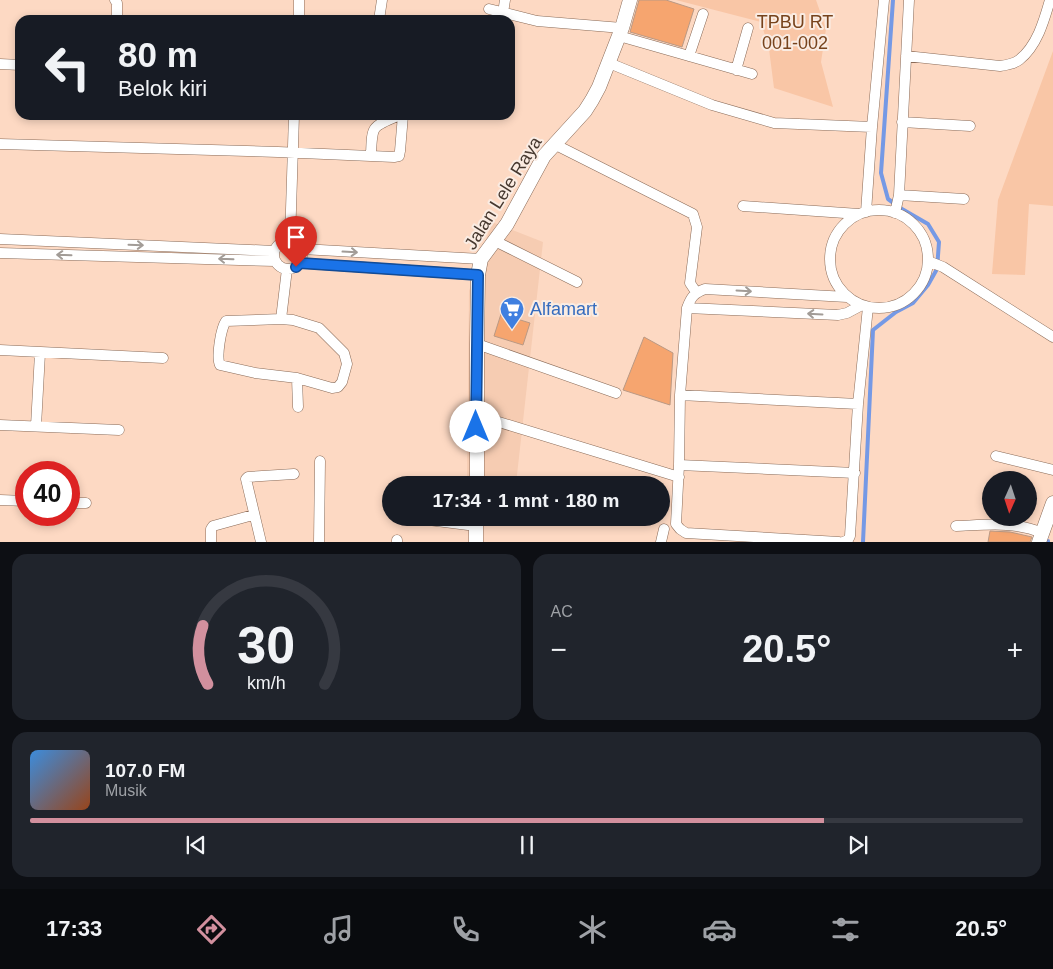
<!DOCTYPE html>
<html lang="id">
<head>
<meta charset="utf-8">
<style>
  :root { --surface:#171b24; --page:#20242c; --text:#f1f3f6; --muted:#9ea1a6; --line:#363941; --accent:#d2909e }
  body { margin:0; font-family:Helvetica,sans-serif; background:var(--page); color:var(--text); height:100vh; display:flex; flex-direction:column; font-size:19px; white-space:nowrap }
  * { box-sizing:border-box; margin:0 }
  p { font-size:16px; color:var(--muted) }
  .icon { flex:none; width:28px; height:28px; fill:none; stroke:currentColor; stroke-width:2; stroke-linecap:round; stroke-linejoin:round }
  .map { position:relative; height:542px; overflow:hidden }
  .panel { display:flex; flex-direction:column; gap:12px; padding:12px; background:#0d0f14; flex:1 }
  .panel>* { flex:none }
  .top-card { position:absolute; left:15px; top:15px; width:500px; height:105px; border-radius:15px; box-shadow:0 2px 8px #0003; background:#171b24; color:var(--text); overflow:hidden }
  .needle { width:32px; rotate:183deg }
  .buttons { position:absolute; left:982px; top:471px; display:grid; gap:10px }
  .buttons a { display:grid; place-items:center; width:55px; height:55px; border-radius:50%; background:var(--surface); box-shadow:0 2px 8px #0003; font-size:25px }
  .speed { position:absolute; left:15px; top:461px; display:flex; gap:10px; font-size:25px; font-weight:700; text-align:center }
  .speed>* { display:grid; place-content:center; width:65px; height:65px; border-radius:50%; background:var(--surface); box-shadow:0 2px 8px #0003; line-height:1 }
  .speed .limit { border:8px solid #d22; background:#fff; color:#111 }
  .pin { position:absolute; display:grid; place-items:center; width:42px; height:42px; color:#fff; margin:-51px -21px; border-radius:50% 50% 50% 0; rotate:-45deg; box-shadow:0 0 5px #0007 }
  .pin .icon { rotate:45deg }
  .me { position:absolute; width:55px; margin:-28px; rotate:0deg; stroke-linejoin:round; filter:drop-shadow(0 0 4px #0008) }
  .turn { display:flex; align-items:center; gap:18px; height:105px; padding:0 20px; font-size:22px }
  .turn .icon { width:65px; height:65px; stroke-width:2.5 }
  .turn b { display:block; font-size:35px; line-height:42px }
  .big { font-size:38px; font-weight:600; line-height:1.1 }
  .panel .tile { flex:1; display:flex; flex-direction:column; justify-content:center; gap:8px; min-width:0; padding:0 18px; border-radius:15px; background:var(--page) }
  .panel .dial { align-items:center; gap:0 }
  .dial svg { height:130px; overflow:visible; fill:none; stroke:var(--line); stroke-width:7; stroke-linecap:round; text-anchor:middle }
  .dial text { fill:var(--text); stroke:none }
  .song { display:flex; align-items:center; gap:15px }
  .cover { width:60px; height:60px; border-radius:8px; background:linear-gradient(135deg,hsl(210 70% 55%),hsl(20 70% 35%)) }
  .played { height:5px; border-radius:2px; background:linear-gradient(90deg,var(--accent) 80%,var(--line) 80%) }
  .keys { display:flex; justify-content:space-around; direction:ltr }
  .heat { display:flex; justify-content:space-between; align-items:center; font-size:28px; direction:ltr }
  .panel .tiles { flex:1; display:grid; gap:12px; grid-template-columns:1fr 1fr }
  .tile:last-child { grid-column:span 2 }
  .trip { position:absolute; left:382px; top:476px; width:288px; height:50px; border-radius:25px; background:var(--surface); box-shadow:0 2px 8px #0003; font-weight:600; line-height:50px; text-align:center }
  .tab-bar { display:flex; height:80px; justify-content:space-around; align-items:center; background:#090b0e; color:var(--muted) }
  .tab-bar .icon { width:35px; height:35px }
  .tab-bar .selected { color:var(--accent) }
  .tab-bar b { font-size:22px; color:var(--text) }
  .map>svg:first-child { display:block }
</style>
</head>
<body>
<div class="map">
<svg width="1053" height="542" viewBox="0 0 1053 542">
  <rect width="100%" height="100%" fill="#fdd9c3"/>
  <path fill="#f6ccb2" d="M492 222 543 242 516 484 467 482 469 291Z"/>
  <path fill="#f9c6a6" d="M676 0H816L826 29 821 62 833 107 774 88 769 49 761 22Z
    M1053 51V206L1029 204 1025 275 992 274 998 200Z"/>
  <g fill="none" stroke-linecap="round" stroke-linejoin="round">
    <path stroke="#7599e5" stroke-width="4" d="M863 542 873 330 896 312 913 303 928 285 937 269 939 242 928 224 902 209 888 199 881 173 893 0
      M1048 542V541"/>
  </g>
  <path fill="#f6a56f" stroke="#ba9984" d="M639 0H666L694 9 682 47 630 32Z
    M501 314 530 323 523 345 494 336Z
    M644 337 673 353 670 405 623 390Z
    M990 531 1010 532 1032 537 1030 542H988Z"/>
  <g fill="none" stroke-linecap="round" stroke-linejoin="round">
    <defs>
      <path id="street" d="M115 0 117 3V20
        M489 9 537 21 622 28
        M503 13 505 0
        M299 20V0
        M379 20 382 0
        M619 36 752 74
        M689 56 703 14
        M906 56 1000 66C1007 65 1014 64 1019 60 1037 46 1044 21 1050 0
        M609 63 712 105 774 123 872 127
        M0 64 20 65
        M736 70 748 28
        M902 122 970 126
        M0 144 278 152 394 157 399 156 400 151 403 115
        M554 144 693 214 697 227 690 283 696 292
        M371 156C372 125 371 127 400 115
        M899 195 964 199
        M743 206 859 214
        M830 259a49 49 0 1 1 98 0a49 49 0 1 1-98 0Z
        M866 212 872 127 884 0
        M895 213 899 195 909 0
        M0 239 274 251
        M274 255a14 14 0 1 1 28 0a14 14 0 1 1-28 0Z
        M290 241 294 115
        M495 241 577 282
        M302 249 481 259
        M0 253 275 261
        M928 261 943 267 1053 337
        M300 263 478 275
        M287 269 281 319 226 321C221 328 216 357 220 365L255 373 297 378 298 407
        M687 308 838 315 847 313 862 305
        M281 319 293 320 319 328 344 353 347 364 342 382 338 387 332 388 297 378
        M477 344 616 393
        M0 350 163 358
        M680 395 858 404
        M476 415 679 477
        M0 425 119 430
        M36 426 40 353
        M996 456 1053 470
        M679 465 855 473
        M0 500 26 501
        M69 503H86
        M413 518 476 526
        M956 526C985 525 1015 521 1042 533
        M211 542V529L213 526 253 515
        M261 542 246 479 248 477 294 474
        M319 542 320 461
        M397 542V540
        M661 542 664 529
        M839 542 686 533 680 529 676 524 679 465 680 395 687 308C691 297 694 293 705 289L847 297
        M843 542 848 540 850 536 858 404 868 307"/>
      <path id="secondary" d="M477 485V344L478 275 481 259 507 224 544 156 585 111 592 100 599 87 622 28 630 0
        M476 542V518
        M1039 542 1053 503"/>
    </defs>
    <use href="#street" stroke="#8a6b58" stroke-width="11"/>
    <use href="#secondary" stroke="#8a6b58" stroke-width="15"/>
    <use href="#street" stroke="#fff" stroke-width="10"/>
    <use href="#secondary" stroke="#fff" stroke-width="14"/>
  </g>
  <defs><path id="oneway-shaft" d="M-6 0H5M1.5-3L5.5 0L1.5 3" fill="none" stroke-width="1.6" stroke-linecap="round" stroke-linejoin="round" transform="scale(1.25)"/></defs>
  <g stroke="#a29c97">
    <use href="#oneway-shaft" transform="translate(136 245) rotate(2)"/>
    <use href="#oneway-shaft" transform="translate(350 252) rotate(3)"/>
    <use href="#oneway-shaft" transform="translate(64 255) rotate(-178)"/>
    <use href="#oneway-shaft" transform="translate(226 259) rotate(-178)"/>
    <use href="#oneway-shaft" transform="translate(744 291) rotate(3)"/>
    <use href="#oneway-shaft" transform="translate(815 314) rotate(-177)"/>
  </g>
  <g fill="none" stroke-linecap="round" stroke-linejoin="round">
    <defs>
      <path id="route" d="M296 267 300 263 478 275 476 427"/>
    </defs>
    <use href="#route" stroke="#114b97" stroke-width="12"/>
    <use href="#route" stroke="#1a73e8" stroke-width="9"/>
  </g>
  <defs>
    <symbol id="supermarket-pin" viewBox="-11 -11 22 30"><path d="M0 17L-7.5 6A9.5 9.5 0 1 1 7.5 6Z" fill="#3f7fe0" stroke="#faece3"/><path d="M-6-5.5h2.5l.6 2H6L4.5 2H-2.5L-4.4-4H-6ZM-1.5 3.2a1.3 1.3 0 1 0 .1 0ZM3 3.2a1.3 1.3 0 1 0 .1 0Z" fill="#fff"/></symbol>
  </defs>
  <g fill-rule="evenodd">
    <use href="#supermarket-pin" x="498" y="295" width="28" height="38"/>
  </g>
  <g text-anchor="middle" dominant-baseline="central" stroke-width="4" stroke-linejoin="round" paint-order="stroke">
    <g font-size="18" fill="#77431c" stroke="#faece3">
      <text x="795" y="22">TPBU RT<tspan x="795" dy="21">001-002</tspan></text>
    </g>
    <g font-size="18" fill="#46382f" stroke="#faece3">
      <text transform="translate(503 193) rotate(-58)">Jalan Lele Raya</text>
    </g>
    <g font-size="18" fill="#366cbe" stroke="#faece3" text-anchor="start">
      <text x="530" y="309">Alfamart</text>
    </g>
  </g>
</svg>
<div class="buttons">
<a><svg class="needle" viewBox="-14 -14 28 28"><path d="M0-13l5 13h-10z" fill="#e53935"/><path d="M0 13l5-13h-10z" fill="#9ea1a6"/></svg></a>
</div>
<div class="speed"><div class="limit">40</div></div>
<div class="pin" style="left:296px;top:267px;background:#d93025"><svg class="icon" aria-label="arrive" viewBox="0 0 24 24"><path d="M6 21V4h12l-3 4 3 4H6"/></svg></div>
<svg class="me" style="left:476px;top:427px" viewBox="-20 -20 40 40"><circle r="19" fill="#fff"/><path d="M0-13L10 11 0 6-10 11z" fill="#1a73e8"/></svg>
<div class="trip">17:34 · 1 mnt · 180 m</div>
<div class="top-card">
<div class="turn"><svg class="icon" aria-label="left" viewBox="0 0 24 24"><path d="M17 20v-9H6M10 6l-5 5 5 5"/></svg><div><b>80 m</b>Belok kiri</div></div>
</div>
</div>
<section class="panel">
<div class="tiles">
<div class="tile dial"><svg viewBox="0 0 100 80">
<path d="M14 69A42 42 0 1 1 86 69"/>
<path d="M14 69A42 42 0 0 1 11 33" stroke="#d2909e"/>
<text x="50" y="56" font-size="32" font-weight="700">30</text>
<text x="50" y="72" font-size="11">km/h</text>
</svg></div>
<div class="tile"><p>AC</p>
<div class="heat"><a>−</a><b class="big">20.5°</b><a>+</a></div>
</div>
<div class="tile">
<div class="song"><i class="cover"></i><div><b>107.0 FM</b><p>Musik</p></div></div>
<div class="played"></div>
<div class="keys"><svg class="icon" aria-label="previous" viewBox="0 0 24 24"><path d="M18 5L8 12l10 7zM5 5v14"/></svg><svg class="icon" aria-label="pause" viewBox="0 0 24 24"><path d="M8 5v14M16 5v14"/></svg><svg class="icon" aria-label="next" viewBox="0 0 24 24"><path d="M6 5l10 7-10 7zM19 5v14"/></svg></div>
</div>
</div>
</section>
<nav class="tab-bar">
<b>17:33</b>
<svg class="icon selected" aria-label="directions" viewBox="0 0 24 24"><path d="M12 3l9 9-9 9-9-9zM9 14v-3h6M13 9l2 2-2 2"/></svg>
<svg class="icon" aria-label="music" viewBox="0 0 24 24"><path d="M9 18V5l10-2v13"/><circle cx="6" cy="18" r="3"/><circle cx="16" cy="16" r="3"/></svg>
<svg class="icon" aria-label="phone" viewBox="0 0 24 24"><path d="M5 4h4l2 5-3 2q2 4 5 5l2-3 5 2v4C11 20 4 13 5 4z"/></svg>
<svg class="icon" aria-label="climate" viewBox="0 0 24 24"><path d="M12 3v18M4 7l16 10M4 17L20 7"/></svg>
<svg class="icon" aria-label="car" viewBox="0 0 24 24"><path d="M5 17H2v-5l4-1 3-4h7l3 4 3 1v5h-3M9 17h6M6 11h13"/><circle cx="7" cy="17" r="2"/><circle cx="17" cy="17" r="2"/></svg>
<svg class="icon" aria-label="filters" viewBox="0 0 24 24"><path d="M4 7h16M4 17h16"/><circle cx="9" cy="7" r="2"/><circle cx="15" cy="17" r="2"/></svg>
<b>20.5°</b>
</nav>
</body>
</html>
